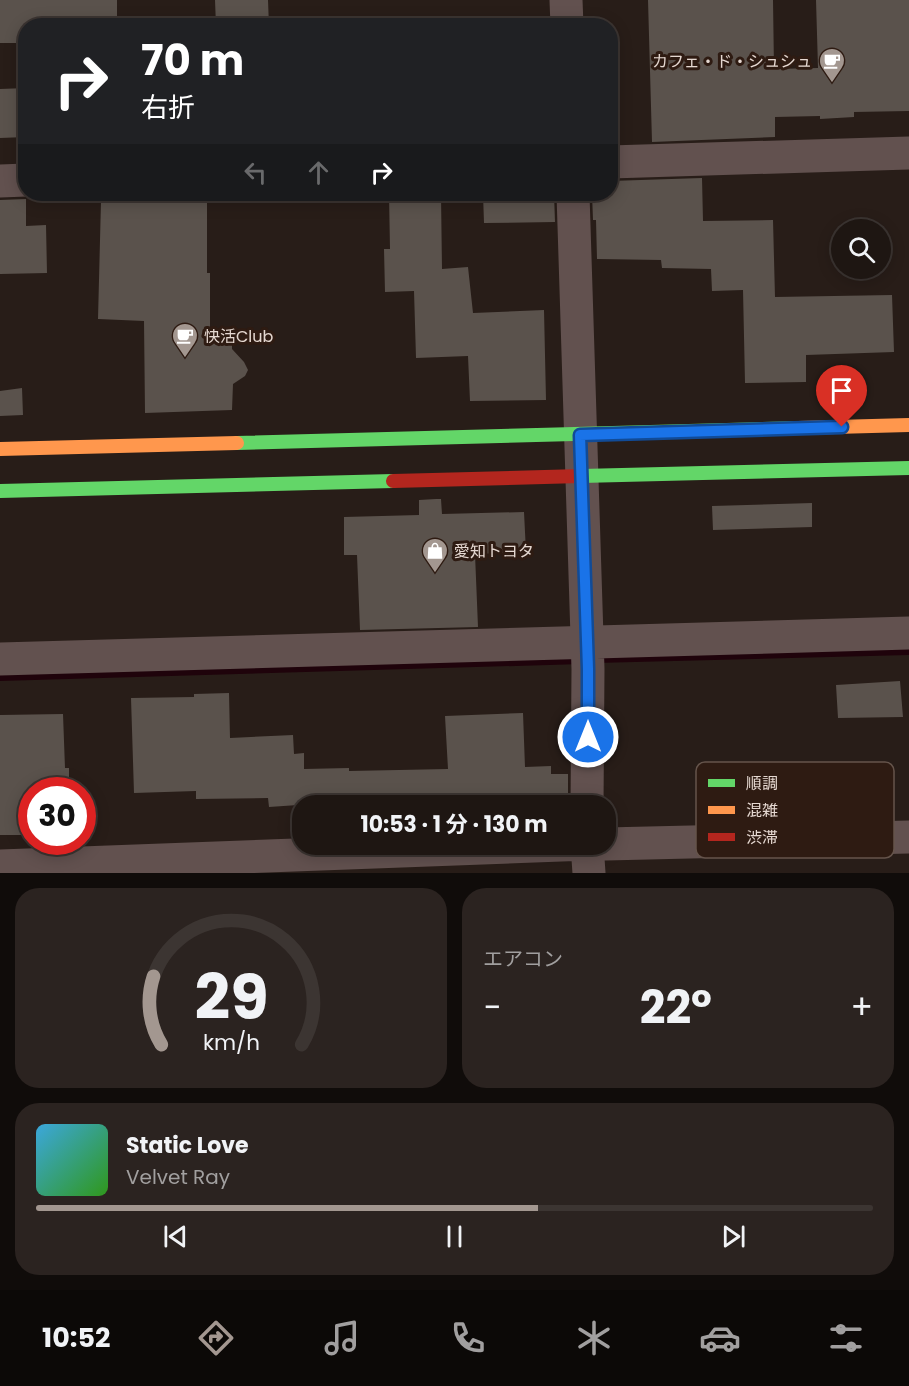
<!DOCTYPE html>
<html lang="ja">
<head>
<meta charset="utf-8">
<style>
  :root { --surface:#1e1612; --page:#2b2320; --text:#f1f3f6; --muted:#a19f9f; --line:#3c3532; --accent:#a39790 }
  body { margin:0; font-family:Poppins,"Noto Sans JP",sans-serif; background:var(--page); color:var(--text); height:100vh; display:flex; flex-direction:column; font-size:22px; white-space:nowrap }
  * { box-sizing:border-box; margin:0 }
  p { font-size:20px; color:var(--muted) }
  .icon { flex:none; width:33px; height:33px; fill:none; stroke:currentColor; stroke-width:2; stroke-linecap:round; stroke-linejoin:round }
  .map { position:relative; height:873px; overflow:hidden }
  .drawer { display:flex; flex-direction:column; gap:15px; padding:15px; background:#100c0a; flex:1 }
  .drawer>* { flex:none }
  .guide { position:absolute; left:18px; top:18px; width:600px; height:183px; border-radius:24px; box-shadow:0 3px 15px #0003,0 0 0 2px var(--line); background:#202124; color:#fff; overflow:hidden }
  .tools { position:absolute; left:831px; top:219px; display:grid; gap:12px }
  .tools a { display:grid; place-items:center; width:60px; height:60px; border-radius:50%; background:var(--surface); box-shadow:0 3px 15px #0003,0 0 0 2px var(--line); font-size:30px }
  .speed { position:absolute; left:18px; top:777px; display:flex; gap:12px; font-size:30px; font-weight:700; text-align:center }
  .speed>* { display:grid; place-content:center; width:78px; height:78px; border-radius:50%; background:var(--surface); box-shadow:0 3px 15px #0003,0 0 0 2px var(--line); line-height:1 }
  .speed .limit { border:9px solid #d22; background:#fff; color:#111 }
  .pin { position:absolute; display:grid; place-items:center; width:51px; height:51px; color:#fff; margin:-62px -26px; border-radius:50% 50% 50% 0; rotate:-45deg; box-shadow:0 0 6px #0007 }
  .pin .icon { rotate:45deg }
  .me { position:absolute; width:66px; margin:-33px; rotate:0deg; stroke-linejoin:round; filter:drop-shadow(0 0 4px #0008) }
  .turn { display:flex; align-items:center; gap:21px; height:126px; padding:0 24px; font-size:27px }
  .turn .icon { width:78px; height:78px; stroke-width:2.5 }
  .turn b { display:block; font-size:42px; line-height:51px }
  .lanes { display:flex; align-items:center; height:57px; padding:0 24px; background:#0003; justify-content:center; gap:30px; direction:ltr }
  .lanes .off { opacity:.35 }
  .big { font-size:45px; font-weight:700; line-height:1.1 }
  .drawer .tile { flex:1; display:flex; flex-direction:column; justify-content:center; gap:9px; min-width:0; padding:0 21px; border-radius:24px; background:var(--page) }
  .drawer .dial { align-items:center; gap:0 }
  .dial svg { height:156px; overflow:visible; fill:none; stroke:var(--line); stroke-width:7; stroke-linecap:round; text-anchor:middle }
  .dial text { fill:var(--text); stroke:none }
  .song { display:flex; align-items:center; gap:18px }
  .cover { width:72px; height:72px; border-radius:9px; background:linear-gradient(135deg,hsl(200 70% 55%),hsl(110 70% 35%)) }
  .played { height:6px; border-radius:3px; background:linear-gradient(90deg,var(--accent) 60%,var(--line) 60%) }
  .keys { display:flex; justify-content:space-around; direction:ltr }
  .heat { display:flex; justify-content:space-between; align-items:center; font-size:33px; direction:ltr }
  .drawer .tiles { flex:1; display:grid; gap:15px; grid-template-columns:1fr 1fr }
  .tile:last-child { grid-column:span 2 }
  .trip { position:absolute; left:292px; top:795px; width:324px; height:60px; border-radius:24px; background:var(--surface); box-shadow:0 3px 15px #0003,0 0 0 2px var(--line); font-weight:700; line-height:60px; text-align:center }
  .dock { display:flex; height:96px; justify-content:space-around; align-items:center; background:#0c0907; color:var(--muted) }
  .dock .icon { width:42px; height:42px }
  .dock .on { color:var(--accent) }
  .dock b { font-size:27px; color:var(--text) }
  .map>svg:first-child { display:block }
</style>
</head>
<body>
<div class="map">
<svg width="909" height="873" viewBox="0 0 909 873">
  <rect width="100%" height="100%" fill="#281d18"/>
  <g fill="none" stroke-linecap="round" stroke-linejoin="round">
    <path stroke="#1f030b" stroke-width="8" d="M595 659 909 651
      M0 677 582 660"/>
  </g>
  <path fill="#5a524c" d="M0 0H117V26H26V43H0Z
    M215 0H268L269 26H216Z
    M648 0H773L774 69 818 68 816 0H909V111L854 112V117L820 119V116L775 117V137L652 142Z
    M26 88V137L0 138V89Z
    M702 178 703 221 773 220 775 297 892 295 894 352 806 355V382L745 383 743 290 712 291 711 269 662 268 661 260 597 259 596 220H593L592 194H610V181Z
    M183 194H207V273H210V336H232V349L244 362 248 370 245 376 233 384 232 410 145 413 144 321 98 319 101 201 183 202Z
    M389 194H441L442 269 468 267 473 313 544 310 546 400 470 401 468 356 416 358 414 291 385 292 384 249H390Z
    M483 194H554L555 222 484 223Z
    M26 199V226L46 225 47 273 0 274V200Z
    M22 388 23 415 0 416V391Z
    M436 499H441L442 514 524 512 526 552 475 554 478 627 360 630 357 555H344V517L419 515V500Z
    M812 503V527L713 530 712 506Z
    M900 681 903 717 838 718 836 685Z
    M229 693 230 738 293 735 294 754 304 753V769L349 768V771L448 769 445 716 523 713 525 767 551 766V774H568V802H552V806L298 805 269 807 268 798 196 799V791L134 793 131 698 194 697V694Z
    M63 714 65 768H69V790H32V835H0V715Z"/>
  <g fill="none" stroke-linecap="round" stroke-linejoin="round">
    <path stroke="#62514f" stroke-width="33" d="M566 0 567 26
      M610 162 909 153
      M0 181 26 180
      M573 194 588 669 587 806
      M0 659 909 633
      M587 844 589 873
      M606 844 909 837
      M0 866 588 844"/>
    <path stroke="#63d668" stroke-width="14" d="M237 443 798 428
      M581 476 909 468
      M0 491 393 481"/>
    <path stroke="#ff974d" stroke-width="14" d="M798 428 909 425
      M0 449 237 443"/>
    <path stroke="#b3261e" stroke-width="14" d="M393 481 581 476"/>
  </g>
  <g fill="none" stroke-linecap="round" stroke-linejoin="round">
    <defs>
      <path id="route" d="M588 737V669L580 435 842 427"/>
    </defs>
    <use href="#route" stroke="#114b97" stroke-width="15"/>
    <use href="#route" stroke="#1a73e8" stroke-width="10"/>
  </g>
  <defs>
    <symbol id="cafe-pin" viewBox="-11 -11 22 30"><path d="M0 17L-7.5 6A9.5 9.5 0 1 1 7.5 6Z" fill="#a39790" stroke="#2e1b12"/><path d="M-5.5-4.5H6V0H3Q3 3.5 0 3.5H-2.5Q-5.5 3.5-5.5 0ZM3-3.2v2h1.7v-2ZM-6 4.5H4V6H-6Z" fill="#fff"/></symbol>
    <symbol id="shop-pin" viewBox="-11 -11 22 30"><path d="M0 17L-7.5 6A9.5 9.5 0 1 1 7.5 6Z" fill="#a39790" stroke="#2e1b12"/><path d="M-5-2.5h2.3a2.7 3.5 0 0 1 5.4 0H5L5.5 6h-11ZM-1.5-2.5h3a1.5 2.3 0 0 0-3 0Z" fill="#fff"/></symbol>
  </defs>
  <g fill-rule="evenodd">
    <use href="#cafe-pin" x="817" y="46" width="30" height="40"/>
    <use href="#cafe-pin" x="170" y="321" width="30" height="40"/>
    <use href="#shop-pin" x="420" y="536" width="30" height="40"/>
  </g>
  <g text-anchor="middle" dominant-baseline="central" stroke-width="6" stroke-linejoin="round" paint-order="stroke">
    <g font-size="16" fill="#e5d8d1" stroke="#2e1b12" text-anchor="start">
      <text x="812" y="61" text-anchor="end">カフェ・ド・シュシュ</text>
      <text x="204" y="336">快活Club</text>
      <text x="454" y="551">愛知トヨタ</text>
    </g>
  </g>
  <rect x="696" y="762" width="198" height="96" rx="9" fill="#2e1b12" stroke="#65544b" stroke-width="1.5"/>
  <rect x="708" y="779" width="27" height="8" fill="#63d668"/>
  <rect x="708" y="806" width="27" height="8" fill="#ff974d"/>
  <rect x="708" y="833" width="27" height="8" fill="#b3261e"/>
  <g font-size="16" fill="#e5d8d1">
    <text x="746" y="789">順調</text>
    <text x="746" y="816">混雑</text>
    <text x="746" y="843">渋滞</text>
  </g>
</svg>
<div class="tools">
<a><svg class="icon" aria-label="search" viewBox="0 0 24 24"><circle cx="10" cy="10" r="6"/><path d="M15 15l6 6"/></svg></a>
</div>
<div class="speed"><div class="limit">30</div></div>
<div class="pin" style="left:842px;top:427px;background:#d93025"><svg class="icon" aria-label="arrive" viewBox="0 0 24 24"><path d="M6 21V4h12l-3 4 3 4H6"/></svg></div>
<svg class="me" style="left:588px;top:737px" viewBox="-20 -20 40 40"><circle r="17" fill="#1a73e8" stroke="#fff" stroke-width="3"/><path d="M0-11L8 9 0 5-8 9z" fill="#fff"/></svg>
<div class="trip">10:53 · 1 分 · 130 m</div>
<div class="guide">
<div class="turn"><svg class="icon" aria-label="right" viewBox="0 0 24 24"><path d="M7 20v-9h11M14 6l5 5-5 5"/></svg><div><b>70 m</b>右折</div></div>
<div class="lanes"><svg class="icon off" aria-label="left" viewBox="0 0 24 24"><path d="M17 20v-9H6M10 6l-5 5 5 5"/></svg><svg class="icon off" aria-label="ahead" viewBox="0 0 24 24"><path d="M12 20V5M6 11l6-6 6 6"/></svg><svg class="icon" aria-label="right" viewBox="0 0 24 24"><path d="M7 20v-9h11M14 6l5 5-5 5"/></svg></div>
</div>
</div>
<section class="drawer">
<div class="tiles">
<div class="tile dial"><svg viewBox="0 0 100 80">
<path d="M14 69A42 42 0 1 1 86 69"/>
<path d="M14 69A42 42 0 0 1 10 34" stroke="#a39790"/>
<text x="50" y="56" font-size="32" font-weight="700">29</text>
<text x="50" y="72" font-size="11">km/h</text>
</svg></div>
<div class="tile"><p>エアコン</p>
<div class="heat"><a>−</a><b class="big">22°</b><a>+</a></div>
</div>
<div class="tile">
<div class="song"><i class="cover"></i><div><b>Static Love</b><p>Velvet Ray</p></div></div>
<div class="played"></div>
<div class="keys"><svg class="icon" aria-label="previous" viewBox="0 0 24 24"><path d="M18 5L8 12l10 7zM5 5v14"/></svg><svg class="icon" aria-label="pause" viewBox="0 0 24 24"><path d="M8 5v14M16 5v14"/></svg><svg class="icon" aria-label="next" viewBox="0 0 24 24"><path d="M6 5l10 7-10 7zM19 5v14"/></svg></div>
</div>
</div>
</section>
<nav class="dock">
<b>10:52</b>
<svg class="icon on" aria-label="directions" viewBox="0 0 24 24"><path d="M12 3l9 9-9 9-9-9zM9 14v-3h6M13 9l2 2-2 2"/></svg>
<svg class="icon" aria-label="music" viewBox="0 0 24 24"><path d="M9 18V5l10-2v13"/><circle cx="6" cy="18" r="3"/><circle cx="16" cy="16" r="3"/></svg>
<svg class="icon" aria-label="phone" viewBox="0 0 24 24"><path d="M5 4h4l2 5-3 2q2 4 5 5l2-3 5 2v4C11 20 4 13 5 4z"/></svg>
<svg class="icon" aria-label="climate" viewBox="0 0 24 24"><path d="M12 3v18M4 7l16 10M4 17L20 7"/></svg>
<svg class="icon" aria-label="car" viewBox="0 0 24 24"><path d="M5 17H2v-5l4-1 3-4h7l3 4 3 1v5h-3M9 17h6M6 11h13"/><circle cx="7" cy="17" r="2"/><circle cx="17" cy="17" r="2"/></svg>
<svg class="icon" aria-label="filters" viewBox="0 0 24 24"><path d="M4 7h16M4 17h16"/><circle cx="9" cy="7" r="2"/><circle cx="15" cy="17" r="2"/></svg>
</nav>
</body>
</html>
